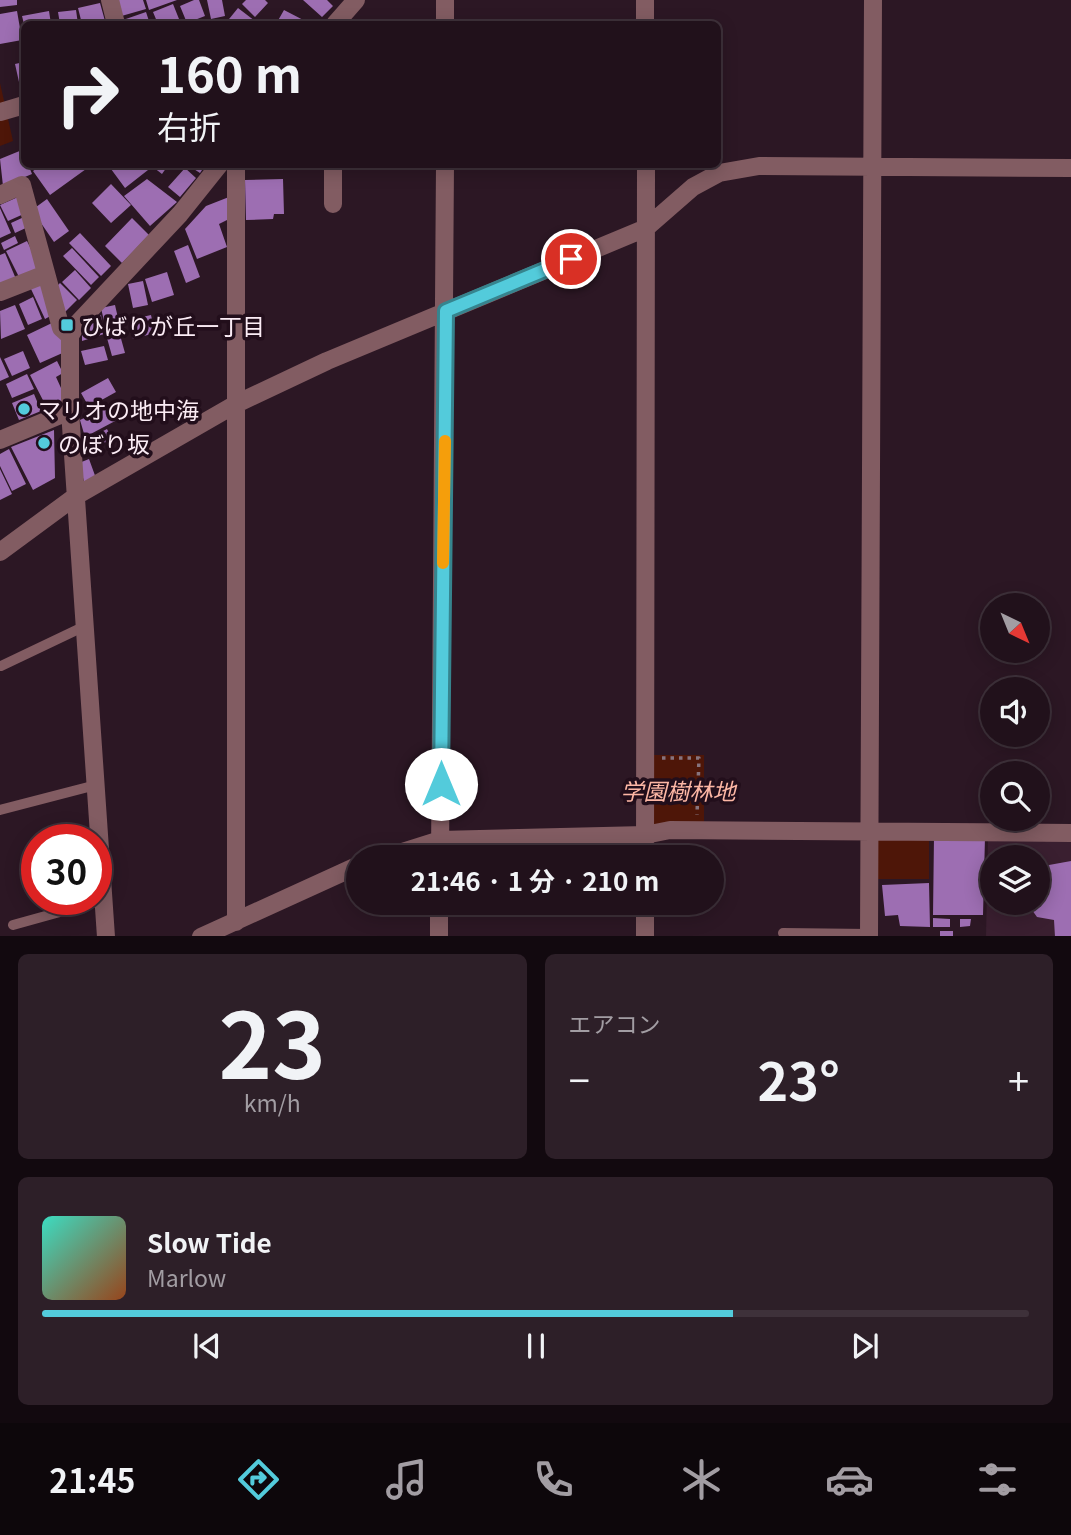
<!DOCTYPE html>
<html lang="ja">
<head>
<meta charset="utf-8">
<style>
  :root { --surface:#21111b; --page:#2d1f28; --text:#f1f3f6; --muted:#a29da3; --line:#3e313a; --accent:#53cbdb }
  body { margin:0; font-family:Georgia,"Noto Sans JP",serif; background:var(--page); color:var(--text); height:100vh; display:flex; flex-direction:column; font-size:26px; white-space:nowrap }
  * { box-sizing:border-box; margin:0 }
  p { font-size:23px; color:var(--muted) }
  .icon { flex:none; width:38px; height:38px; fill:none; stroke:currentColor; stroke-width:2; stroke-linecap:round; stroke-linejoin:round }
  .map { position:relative; height:936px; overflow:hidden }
  .drawer { display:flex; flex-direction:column; gap:18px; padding:18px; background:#12090f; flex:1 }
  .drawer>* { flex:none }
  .banner { position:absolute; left:21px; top:21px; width:700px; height:147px; border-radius:10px; box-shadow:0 4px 18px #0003,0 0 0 2px var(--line); background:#21111b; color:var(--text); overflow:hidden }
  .needle { width:46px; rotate:137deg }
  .tools { position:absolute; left:980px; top:593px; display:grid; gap:14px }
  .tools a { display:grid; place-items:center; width:70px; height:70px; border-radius:50%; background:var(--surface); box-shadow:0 4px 18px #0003,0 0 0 2px var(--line); font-size:35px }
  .speed { position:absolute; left:21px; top:824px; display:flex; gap:14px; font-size:35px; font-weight:700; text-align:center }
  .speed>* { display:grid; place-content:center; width:91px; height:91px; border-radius:50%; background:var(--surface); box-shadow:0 4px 18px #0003,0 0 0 2px var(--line); line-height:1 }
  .speed .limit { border:10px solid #d22; background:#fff; color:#111 }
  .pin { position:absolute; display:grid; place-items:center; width:60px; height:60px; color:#fff; margin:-30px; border:4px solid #fff; border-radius:50%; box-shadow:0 2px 7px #0007 }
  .me { position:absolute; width:77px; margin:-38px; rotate:0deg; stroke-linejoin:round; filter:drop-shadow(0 0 5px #0008) }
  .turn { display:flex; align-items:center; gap:24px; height:147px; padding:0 21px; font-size:32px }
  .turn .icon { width:91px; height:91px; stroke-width:2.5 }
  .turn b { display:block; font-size:49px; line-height:60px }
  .big { font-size:52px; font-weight:700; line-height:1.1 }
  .drawer .widget { flex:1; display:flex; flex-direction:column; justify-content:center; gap:10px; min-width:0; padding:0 24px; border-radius:10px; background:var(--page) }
  .drawer .dial { align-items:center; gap:0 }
  .dial b { font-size:91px; line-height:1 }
  .song { display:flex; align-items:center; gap:21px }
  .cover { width:84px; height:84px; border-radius:10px; background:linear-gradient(135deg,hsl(170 70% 55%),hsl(20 70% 35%)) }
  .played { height:7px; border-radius:4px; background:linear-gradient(90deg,var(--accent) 70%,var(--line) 70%) }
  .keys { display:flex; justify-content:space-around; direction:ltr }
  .heat { display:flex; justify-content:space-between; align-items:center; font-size:38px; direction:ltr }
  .drawer .tiles { flex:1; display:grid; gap:18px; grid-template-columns:1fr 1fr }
  .widget:last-child { grid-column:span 2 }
  .trip { position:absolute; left:346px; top:845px; width:378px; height:70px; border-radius:35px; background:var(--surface); box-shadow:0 4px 18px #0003,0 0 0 2px var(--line); font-weight:700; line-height:70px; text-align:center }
  .dock { display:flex; height:112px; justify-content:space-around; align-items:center; background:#0d070b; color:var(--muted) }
  .dock .icon { width:49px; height:49px }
  .dock .active { color:var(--accent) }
  .dock b { font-size:32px; color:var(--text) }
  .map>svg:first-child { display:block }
</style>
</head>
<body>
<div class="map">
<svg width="1071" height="937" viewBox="0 0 1071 937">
  <rect width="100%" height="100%" fill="#2c1724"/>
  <path fill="#3a1f30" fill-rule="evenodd" d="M988 838H1071V936L986 937ZM992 858H1038V903H992Z"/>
  <path fill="#4e1608" d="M0 83 13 141 0 146Z
    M651 755H704V826H653Z
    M874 838 929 840V879H875Z"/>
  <path fill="#9d6eb2" d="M0 0H17V5L0 7Z
    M118 0H143L146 9 118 17Z
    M146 0H177L149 10Z
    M194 0H199L205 16 187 23 180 6Z
    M207 0H222L225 16 211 19Z
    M246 0H265L268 3 255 17 242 4Z
    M303 0H327L333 6 322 17Z
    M100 3 105 21 82 24 78 8Z
    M173 4 181 24H158L153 12Z
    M238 8 255 21 252 24H225Z
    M76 10 78 24H60L58 12Z
    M284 10 311 24H276Z
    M17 11 22 40 0 44V14Z
    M49 11 51 24H24L22 16Z
    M146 12 150 24H124L123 20Z
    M24 62V81L19 82 15 64Z
    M24 111V135L18 113Z
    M22 150 24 164H28L32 174 3 186 0 159Z
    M42 164H93L50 195 33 171Z
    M117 164H144L148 170 125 188 111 169Z
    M149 164H169L162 174Z
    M186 164H206L200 173Z
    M185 168 196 178 180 197 168 187Z
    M147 179 177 202 150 226 124 196Z
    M283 179 284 214H274L273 219 246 220 245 180Z
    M111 184 131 205 111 223 92 203Z
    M18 197 26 213 8 221 0 205Z
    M229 197 227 220 219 224 227 247 197 259 185 229 206 206Z
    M47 199 69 231 54 242 32 210Z
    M0 208 11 233 0 238Z
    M24 217 28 227 15 233 11 223Z
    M132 218 149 235 122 263 105 246Z
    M80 233 111 266 101 276 69 243Z
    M15 236 18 243 4 250 1 243Z
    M27 241 40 267 19 277 6 251Z
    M188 245 200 277 186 283 174 251Z
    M72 248 99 277 91 285 63 256Z
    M5 253 16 279 0 286V255Z
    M75 270 91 288 79 300 62 282Z
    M167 272 174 295 152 302 145 279Z
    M143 281 148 305 133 308 128 284Z
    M60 283 77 300 61 316 55 288Z
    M41 284 54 314 45 319 31 289Z
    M33 297 42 319 28 325 19 304Z
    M15 305 25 329 1 339 0 311Z
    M115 305 121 331 107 334 101 308Z
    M101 315 104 334 82 341V331Z
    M151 315 155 333 133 339 129 320Z
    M54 322 67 351 40 363 27 335Z
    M120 335 125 353 112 356 107 338Z
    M104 346 108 360 85 365 81 351Z
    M23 351 30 368 12 376 4 359Z
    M0 357 9 377 0 381Z
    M57 361 63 373 56 377 66 399 47 408 30 375Z
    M27 374 34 389 12 398 6 384Z
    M108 378 116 392 89 407 81 393Z
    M34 394 41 411 19 420 12 403Z
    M111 405 117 420 85 437 80 420Z
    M107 429 112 439 85 453 80 443Z
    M54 430 55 478 33 490 11 447Z
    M9 449 26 484 12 491 0 466V454Z
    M89 459 97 481 85 485 79 463Z
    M0 469 12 494 0 500Z
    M934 836 985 837 983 915H933Z
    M1071 861V937H1055L1054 920 1037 917 1027 903H1038V867Z
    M929 883 930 927 900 926 898 915 885 916 882 885Z
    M933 918 950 919V927H933Z
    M960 919H971L970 926 960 927Z
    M940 931H953V937H940Z"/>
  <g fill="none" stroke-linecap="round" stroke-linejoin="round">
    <path stroke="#86747f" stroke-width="3.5" stroke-dasharray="3.5 5" stroke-linecap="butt" d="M662 758H699L697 815"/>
    <path stroke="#825c62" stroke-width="10" d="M1 666 85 626
      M0 810 96 785
      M541 836 542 858
      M13 925 103 900
      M783 933 869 934"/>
    <path stroke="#825c62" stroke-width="18" d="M110 0 116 24
      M445 0V24
      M645 0V24
      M335 24 356 0
      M0 112 24 105
      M236 164V922
      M0 195 22 185 61 328 70 336
      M333 204V164
      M0 292 46 274
      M70 411 106 937
      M0 440 70 411V336L77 324 180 214 220 164
      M0 552 76 496 236 404 327 361 646 228 693 187 719 173 759 166 1071 168
      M383 858 440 840 645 835 670 830 1071 833
      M440 858 445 164
      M645 858 646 164
      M645 903V937
      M201 937 359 865
      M439 937V903
      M869 937 873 0"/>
  </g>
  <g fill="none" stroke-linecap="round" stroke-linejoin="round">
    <defs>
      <path id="route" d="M441 784 446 311 571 259"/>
    </defs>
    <use href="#route" stroke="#36848e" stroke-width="18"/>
    <use href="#route" stroke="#53cbdb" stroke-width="12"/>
    <path stroke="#f59e0b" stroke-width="12" d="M443 563 445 441"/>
  </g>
  <g fill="#53cbdb" stroke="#220e1b" stroke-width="2.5">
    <rect x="60" y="318" width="14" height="14" rx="3.5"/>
    <circle cx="24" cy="409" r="7"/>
    <circle cx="44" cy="443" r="7"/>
  </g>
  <g text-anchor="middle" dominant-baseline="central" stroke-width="7" stroke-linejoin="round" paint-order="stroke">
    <g font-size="23" fill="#fbecf5" stroke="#220e1b" text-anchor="start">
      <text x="81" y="325">ひばりが丘一丁目</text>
      <text x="38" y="409">マリオの地中海</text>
      <text x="58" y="443">のぼり坂</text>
    </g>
    <g font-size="23" font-style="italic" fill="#fdb7a5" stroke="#220e1b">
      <text x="678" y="790">学園樹林地</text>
    </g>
  </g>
</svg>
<div class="tools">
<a><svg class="needle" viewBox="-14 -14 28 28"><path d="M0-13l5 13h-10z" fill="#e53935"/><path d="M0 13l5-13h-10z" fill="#a29da3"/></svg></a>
<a><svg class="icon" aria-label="sound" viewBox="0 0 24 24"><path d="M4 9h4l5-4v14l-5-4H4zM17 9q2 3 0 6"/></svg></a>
<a><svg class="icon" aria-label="search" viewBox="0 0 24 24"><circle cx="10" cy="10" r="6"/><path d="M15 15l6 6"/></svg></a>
<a><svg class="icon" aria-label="layers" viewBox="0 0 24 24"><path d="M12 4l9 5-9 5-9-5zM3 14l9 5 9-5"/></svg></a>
</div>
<div class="speed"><div class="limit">30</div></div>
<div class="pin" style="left:571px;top:259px;background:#d93025"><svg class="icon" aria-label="arrive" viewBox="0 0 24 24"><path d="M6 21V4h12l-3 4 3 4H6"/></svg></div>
<svg class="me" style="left:441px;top:784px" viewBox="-20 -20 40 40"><circle r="19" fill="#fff"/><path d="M0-13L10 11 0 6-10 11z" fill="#53cbdb"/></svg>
<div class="trip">21:46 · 1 分 · 210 m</div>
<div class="banner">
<div class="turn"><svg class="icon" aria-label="right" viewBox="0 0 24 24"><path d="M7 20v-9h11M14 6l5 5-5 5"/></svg><div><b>160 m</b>右折</div></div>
</div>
</div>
<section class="drawer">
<div class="tiles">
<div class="widget dial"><b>23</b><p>km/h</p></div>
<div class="widget"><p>エアコン</p>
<div class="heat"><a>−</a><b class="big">23°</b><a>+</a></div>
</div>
<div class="widget">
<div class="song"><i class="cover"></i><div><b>Slow Tide</b><p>Marlow</p></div></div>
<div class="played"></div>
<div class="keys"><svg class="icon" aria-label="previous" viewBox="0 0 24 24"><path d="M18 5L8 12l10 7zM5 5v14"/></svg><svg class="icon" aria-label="pause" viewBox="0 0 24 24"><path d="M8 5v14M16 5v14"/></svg><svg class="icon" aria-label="next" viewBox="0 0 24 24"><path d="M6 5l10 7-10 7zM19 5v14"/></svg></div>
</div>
</div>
</section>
<nav class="dock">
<b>21:45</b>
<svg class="icon active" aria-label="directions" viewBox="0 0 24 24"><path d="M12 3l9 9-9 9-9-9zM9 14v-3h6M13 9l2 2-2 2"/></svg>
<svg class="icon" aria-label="music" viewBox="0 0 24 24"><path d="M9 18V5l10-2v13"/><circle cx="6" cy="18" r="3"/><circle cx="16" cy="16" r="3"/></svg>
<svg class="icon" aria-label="phone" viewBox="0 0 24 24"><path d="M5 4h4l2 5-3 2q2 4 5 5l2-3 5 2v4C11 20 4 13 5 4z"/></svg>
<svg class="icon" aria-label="climate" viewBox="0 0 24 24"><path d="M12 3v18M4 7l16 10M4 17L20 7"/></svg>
<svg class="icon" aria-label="car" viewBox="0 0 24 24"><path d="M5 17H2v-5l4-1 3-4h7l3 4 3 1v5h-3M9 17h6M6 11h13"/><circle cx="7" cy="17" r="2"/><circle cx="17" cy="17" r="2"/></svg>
<svg class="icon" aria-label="filters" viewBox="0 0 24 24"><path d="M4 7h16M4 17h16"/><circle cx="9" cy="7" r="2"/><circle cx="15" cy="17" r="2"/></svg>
</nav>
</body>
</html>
